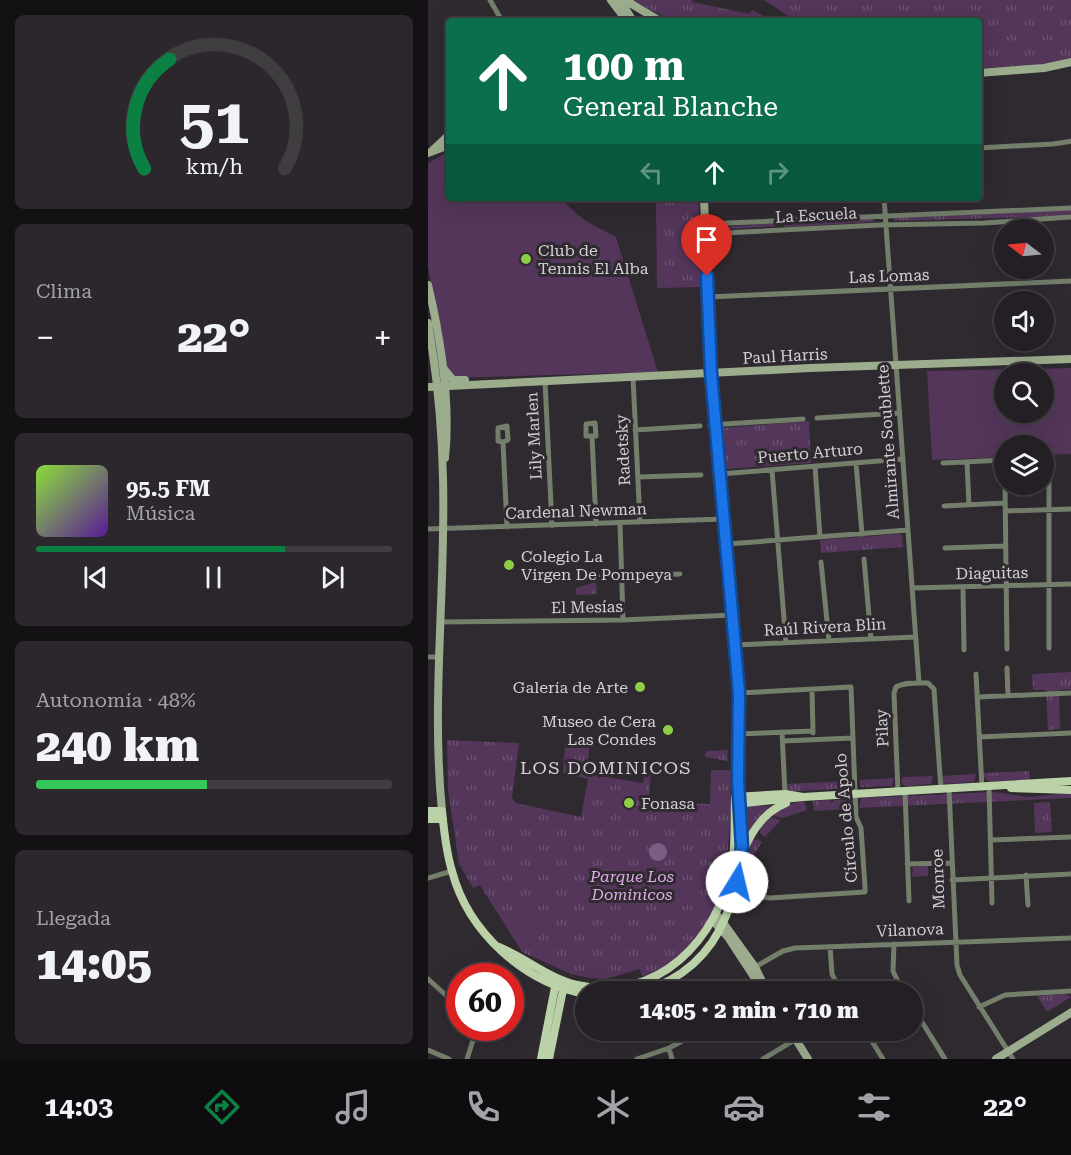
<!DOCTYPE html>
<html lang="es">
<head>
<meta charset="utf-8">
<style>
  :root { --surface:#231f24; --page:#2b272c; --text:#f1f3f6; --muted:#a3a2a6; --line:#403d41; --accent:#0b8043 }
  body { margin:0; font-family:"Roboto Serif",serif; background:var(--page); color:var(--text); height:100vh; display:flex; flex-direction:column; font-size:22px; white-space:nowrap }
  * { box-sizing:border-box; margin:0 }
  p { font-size:20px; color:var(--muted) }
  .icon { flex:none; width:33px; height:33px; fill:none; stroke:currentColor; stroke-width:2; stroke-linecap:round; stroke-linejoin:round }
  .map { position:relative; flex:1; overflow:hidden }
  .side { display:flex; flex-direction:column; gap:15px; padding:15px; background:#131114; width:428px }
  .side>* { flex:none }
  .top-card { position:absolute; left:18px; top:18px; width:536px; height:183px; border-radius:6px; box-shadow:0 6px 24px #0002,0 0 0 2px var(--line); background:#0b6e4f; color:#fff; overflow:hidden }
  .needle { width:39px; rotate:286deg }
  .controls { position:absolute; left:566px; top:219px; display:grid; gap:12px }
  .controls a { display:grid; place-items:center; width:60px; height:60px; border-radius:50%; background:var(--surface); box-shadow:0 6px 24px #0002,0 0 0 2px var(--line); font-size:30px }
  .speed { position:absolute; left:18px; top:963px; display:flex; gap:12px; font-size:30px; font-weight:700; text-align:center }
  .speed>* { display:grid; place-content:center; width:78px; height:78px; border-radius:50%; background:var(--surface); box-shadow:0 6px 24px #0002,0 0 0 2px var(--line); line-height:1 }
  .speed .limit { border:9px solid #d22; background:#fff; color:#111 }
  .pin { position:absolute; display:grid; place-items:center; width:51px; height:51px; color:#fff; margin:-62px -26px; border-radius:50% 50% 50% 0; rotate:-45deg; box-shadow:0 0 6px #0007 }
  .pin .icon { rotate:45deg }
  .me { position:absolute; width:66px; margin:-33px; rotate:9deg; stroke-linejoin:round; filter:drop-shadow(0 0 4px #0008) }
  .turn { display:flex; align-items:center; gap:21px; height:126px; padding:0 18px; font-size:27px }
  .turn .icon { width:78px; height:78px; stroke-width:2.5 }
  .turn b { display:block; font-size:42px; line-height:51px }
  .lanes { display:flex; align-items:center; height:57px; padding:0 18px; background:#0003; justify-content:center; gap:30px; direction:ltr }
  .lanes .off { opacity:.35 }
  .big { font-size:45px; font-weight:800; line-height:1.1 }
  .side .card { flex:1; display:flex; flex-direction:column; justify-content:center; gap:9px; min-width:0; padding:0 21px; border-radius:9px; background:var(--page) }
  .side .dial { align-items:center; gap:0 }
  .dial svg { height:156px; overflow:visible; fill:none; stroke:var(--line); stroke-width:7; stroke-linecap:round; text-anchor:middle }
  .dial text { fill:var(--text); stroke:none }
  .song { display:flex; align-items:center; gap:18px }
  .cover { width:72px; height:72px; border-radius:9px; background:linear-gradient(135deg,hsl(90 70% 55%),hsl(270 70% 35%)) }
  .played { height:6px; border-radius:3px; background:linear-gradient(90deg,var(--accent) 70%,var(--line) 70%) }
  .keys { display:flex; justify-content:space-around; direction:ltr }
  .heat { display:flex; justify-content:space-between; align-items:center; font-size:33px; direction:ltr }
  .charge { height:9px; border-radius:4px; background:linear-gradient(90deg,#34c759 48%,var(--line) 0) }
  .trip { position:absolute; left:147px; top:981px; width:348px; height:60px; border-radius:30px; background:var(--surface); box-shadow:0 6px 24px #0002,0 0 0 2px var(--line); font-weight:800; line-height:60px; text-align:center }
  .dock { display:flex; height:96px; justify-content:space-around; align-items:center; background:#0e0c0e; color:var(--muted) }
  .dock .icon { width:42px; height:42px }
  .dock .current { color:var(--accent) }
  .dock b { font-size:27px; color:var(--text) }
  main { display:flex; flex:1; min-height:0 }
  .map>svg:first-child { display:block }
</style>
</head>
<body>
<main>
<section class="side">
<div class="card dial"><svg viewBox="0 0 100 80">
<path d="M14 69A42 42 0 1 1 86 69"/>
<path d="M14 69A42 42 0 0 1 27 13" stroke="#0b8043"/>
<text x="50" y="56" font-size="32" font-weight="700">51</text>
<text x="50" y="72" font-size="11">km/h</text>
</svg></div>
<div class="card"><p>Clima</p>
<div class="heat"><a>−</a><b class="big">22°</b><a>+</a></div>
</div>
<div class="card">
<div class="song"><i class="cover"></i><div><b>95.5 FM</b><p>Música</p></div></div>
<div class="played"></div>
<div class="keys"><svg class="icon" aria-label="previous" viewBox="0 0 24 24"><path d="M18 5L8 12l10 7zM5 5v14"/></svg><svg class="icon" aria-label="pause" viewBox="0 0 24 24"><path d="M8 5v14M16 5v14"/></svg><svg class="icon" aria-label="next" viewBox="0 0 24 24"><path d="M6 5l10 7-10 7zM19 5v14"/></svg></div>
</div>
<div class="card"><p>Autonomía · 48%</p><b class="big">240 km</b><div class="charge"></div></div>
<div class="card"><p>Llegada</p><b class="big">14:05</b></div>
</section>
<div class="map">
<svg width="644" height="1059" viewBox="0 0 644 1059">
  <defs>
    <pattern id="grass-tufts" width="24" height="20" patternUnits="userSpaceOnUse" patternTransform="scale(1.5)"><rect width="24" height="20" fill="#533659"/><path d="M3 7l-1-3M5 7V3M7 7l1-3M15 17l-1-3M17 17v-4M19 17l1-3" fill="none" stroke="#6b5270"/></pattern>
  </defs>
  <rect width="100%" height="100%" fill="#2f2930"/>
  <path fill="url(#grass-tufts)" d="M205 0H264V2L322 14 324 10 345 21H243Z
    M336 0H643V58L606 66 551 68 550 21H368Z
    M228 198H270L275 287 229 288Z
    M643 210V214L635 216 465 221 466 218Z
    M445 218 446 222 357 227 355 224Z
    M346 223 350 226 287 230 285 228Z
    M381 421 383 463 298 469 294 428Z
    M471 534 474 535 475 547 393 553 392 540Z
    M168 582 169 594 148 595V588Z
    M643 672V689L631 690 632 729 620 730 618 690H605L604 674Z
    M19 740 91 743 84 798 88 803 153 817 160 779 135 773 137 747 161 748 160 774 215 783 218 768 223 769 221 802 282 804 283 770H303C302 833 305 903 258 952 247 963 229 970 215 977L211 969 178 979 161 978 143 974 94 952 52 885 45 888 31 864 20 790Z
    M300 750 299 761 277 757 278 751Z
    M601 771 602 780 561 782 556 777 555 773Z
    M548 774 546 782 515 784 514 776Z
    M505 776 503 784 477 786 474 783V777Z
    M466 778 464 786 432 787V780Z
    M421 781V788L358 792V784Z
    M565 792 600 797 644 793 643 798 431 808 433 798Z
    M421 799 424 802V809L386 811 385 801 403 800V803L407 800Z
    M376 801 379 810 355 818 344 816 358 805Z
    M622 802 624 832 607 833 606 803Z
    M317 806H343L317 837 315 809Z
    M342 817 353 820 337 837 332 833V828Z
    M328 838 334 842 322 861 312 888 324 840H329Z
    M500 866V876L484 877 485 867Z
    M638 994 643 997 619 1012 609 996Z"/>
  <path fill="#533659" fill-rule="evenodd" d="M21 151V198H131L156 220 188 237 230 372 20 378 0 267V163Z
    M643 368V454L615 455V446H576V457L504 460 499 371ZM576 374H615V412H576Z
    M93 910 100 911 118 920 119 932 109 934 88 925Z"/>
  <path fill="#7d5c83" d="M221 852a9 9 0 1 1 18 0a9 9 0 1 1-18 0Z"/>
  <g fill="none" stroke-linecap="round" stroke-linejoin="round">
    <path stroke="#737e6b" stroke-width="5" d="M62 0 74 21
      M550 148 625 144 644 141
      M456 198 491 683
      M276 224 644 208
      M277 234 452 225 556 223 644 217
      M280 297 644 281
      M205 377 212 522
      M117 381 124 526
      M389 418 471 413
      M282 425 375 419
      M207 430 272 426
      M164 436H158V424L167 423 168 436H164L168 524
      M75 442 80 440 79 426 70 428V441L75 442 79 527
      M539 462 541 505
      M428 463 434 534
      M515 463 576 460
      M387 466 392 537
      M344 470 358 643
      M292 474 475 459
      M210 477 273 475
      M577 484 579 649
      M516 506 577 503
      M577 511 644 509
      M192 523 195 620
      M0 529 296 519
      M299 544 480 530
      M517 548 577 546
      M436 559 443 639
      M393 562 401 641
      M151 578 252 574
      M535 587 536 650
      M484 588 644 584
      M12 622 195 620 305 615
      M308 645 487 637
      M621 648V463
      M0 657H11
      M579 668 580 696
      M548 674 554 788
      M384 689 385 733
      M550 697 644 693
      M354 732 357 794
      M310 734 385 731
      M551 737 644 733
      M355 741 425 738
      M561 787 564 903
      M521 789 529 965 532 975 585 1059
      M477 791 481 901
      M470 792 466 693 468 687C477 682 490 683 500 683L506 689 513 790
      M563 840 644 837
      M479 864 523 863
      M598 875 600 905
      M0 878 24 871
      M524 880 644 874
      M306 893 342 898 437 892V887L433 828 428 817 423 687 311 693
      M466 944 465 971 475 992
      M402 947 404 974 413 992
      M327 967 355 951 367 948 644 938
      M0 979 32 1008
      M484 1006 517 1059
      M551 1007 577 995 644 991
      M437 1030 455 1059
      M241 1048 244 1059
      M0 1050 21 1059
      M39 1059 49 1028
      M209 1059 241 1048 275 1030
      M335 1059 368 1039"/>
    <path stroke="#9cad8e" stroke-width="8" d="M183 0 199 21
      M192 0 205 21
      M197 0 232 21
      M215 21H230
      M550 73 616 68 644 62
      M5 150 21 135
      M0 153 21 145
      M276 198 283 373 311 693 310 781 313 796
      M0 285C13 340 23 401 17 458
      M0 323C9 374 14 426 15 478 18 589 3 700 14 811
      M16 369 25 380H37
      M0 387 382 368 644 359
      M291 917 327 967 339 992
      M285 921 300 937 332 986
      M362 1030 380 1059
      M568 1059 644 1012"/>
    <path stroke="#bbd2a9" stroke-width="8" d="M583 788 644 790
      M307 804 375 797 644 781
      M0 811H14C16 831 18 852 24 871 40 932 96 983 158 994
      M0 819H15
      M316 850C324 830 338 811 358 803
      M71 947C98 958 120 978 149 985 230 1003 290 940 304 865 308 843 306 819 307 797L357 794 375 797
      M213 992C304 965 315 881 313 800
      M113 1059 128 982
      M121 1059 136 985"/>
  </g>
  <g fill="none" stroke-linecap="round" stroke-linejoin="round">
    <defs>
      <path id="route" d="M279 276 283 373 311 693 310 781 314 847 309 882"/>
    </defs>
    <use href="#route" stroke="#114b97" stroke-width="15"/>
    <use href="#route" stroke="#1a73e8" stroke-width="10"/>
  </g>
  <g fill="#8cce45" stroke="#2f2930" stroke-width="2">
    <circle cx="98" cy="259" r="6"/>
    <circle cx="81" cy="565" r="6"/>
    <circle cx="212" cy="687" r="6"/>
    <circle cx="240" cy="730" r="6"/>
    <circle cx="201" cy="803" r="6"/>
  </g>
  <g text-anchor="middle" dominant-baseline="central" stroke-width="6" stroke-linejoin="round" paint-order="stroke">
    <g font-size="16" fill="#d3cfd4" stroke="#2f2930">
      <text transform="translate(388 215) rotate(-3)">La Escuela</text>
      <text transform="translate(461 276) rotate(-2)">Las Lomas</text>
      <text transform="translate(357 356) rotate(-3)">Paul Harris</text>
      <text transform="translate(106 436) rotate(-93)">Lily Marlen</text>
      <text transform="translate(460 442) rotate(-94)">Almirante Soublette</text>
      <text transform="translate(195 450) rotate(-93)">Radetsky</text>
      <text transform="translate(382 453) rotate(-5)">Puerto Arturo</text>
      <text transform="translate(148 511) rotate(-2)">Cardenal Newman</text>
      <text transform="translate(564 573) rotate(-1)">Diaguitas</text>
      <text transform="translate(159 607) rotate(-1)">El Mesías</text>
      <text transform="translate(397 627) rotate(-3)">Raúl Rivera Blin</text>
      <text transform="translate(454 728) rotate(-93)">Pilay</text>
      <text transform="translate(418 818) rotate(-95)">Círculo de Apolo</text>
      <text transform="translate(510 879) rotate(-92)">Monroe</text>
      <text transform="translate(482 930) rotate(-2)">Vilanova</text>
    </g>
    <g font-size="16" fill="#d3cfd4" stroke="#2f2930" text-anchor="start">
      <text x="110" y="250">Club de<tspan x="110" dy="18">Tennis El Alba</tspan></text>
      <text x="93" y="556">Colegio La<tspan x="93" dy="18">Virgen De Pompeya</tspan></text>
      <text x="200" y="687" text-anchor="end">Galería de Arte</text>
      <text x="228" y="721" text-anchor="end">Museo de Cera<tspan x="228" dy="18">Las Condes</tspan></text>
      <text x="213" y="803">Fonasa</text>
    </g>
    <g font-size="16" font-style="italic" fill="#deaae8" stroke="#2f2930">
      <text x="204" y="876">Parque Los<tspan x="204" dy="18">Dominicos</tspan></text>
    </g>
    <g font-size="18" letter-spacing="1.5" fill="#d3cfd4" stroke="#2f2930">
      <text x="178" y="767">LOS DOMINICOS</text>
    </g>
  </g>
</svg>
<div class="controls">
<a><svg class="needle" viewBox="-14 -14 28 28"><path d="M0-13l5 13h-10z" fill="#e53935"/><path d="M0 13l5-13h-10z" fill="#a3a2a6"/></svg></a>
<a><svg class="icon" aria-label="sound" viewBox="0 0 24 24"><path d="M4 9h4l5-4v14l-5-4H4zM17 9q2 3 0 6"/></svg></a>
<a><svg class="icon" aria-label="search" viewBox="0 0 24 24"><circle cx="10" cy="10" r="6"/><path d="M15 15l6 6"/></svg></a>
<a><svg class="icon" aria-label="layers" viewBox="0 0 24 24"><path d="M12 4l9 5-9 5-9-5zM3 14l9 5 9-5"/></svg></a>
</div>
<div class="speed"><div class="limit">60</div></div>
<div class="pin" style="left:279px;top:276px;background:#d93025"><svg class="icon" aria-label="arrive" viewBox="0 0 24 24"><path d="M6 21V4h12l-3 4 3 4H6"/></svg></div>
<svg class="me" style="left:309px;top:882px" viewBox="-20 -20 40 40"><circle r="19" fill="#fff"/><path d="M0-13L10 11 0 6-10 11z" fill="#1a73e8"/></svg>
<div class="trip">14:05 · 2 min · 710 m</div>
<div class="top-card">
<div class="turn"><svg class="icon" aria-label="ahead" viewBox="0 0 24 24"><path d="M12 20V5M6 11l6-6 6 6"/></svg><div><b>100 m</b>General Blanche</div></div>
<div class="lanes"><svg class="icon off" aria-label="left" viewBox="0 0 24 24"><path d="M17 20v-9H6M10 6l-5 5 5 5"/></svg><svg class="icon" aria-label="ahead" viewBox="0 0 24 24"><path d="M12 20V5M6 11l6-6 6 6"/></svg><svg class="icon off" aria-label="right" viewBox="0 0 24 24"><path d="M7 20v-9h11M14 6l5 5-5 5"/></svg></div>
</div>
</div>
</main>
<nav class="dock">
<b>14:03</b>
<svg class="icon current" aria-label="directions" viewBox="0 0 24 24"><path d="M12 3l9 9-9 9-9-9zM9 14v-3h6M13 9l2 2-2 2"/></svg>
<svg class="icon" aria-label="music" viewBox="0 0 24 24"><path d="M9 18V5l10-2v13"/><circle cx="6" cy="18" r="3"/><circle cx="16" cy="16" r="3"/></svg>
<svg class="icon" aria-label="phone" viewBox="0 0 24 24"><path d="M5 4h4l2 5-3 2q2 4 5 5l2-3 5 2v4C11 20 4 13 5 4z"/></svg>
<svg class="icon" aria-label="climate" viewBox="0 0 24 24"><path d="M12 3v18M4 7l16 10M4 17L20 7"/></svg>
<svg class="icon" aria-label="car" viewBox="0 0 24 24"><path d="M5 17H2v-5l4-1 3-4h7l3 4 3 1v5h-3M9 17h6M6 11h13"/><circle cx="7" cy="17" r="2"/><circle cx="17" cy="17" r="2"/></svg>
<svg class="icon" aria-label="filters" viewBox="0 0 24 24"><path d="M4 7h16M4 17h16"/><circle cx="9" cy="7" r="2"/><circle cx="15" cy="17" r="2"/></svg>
<b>22°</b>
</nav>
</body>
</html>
